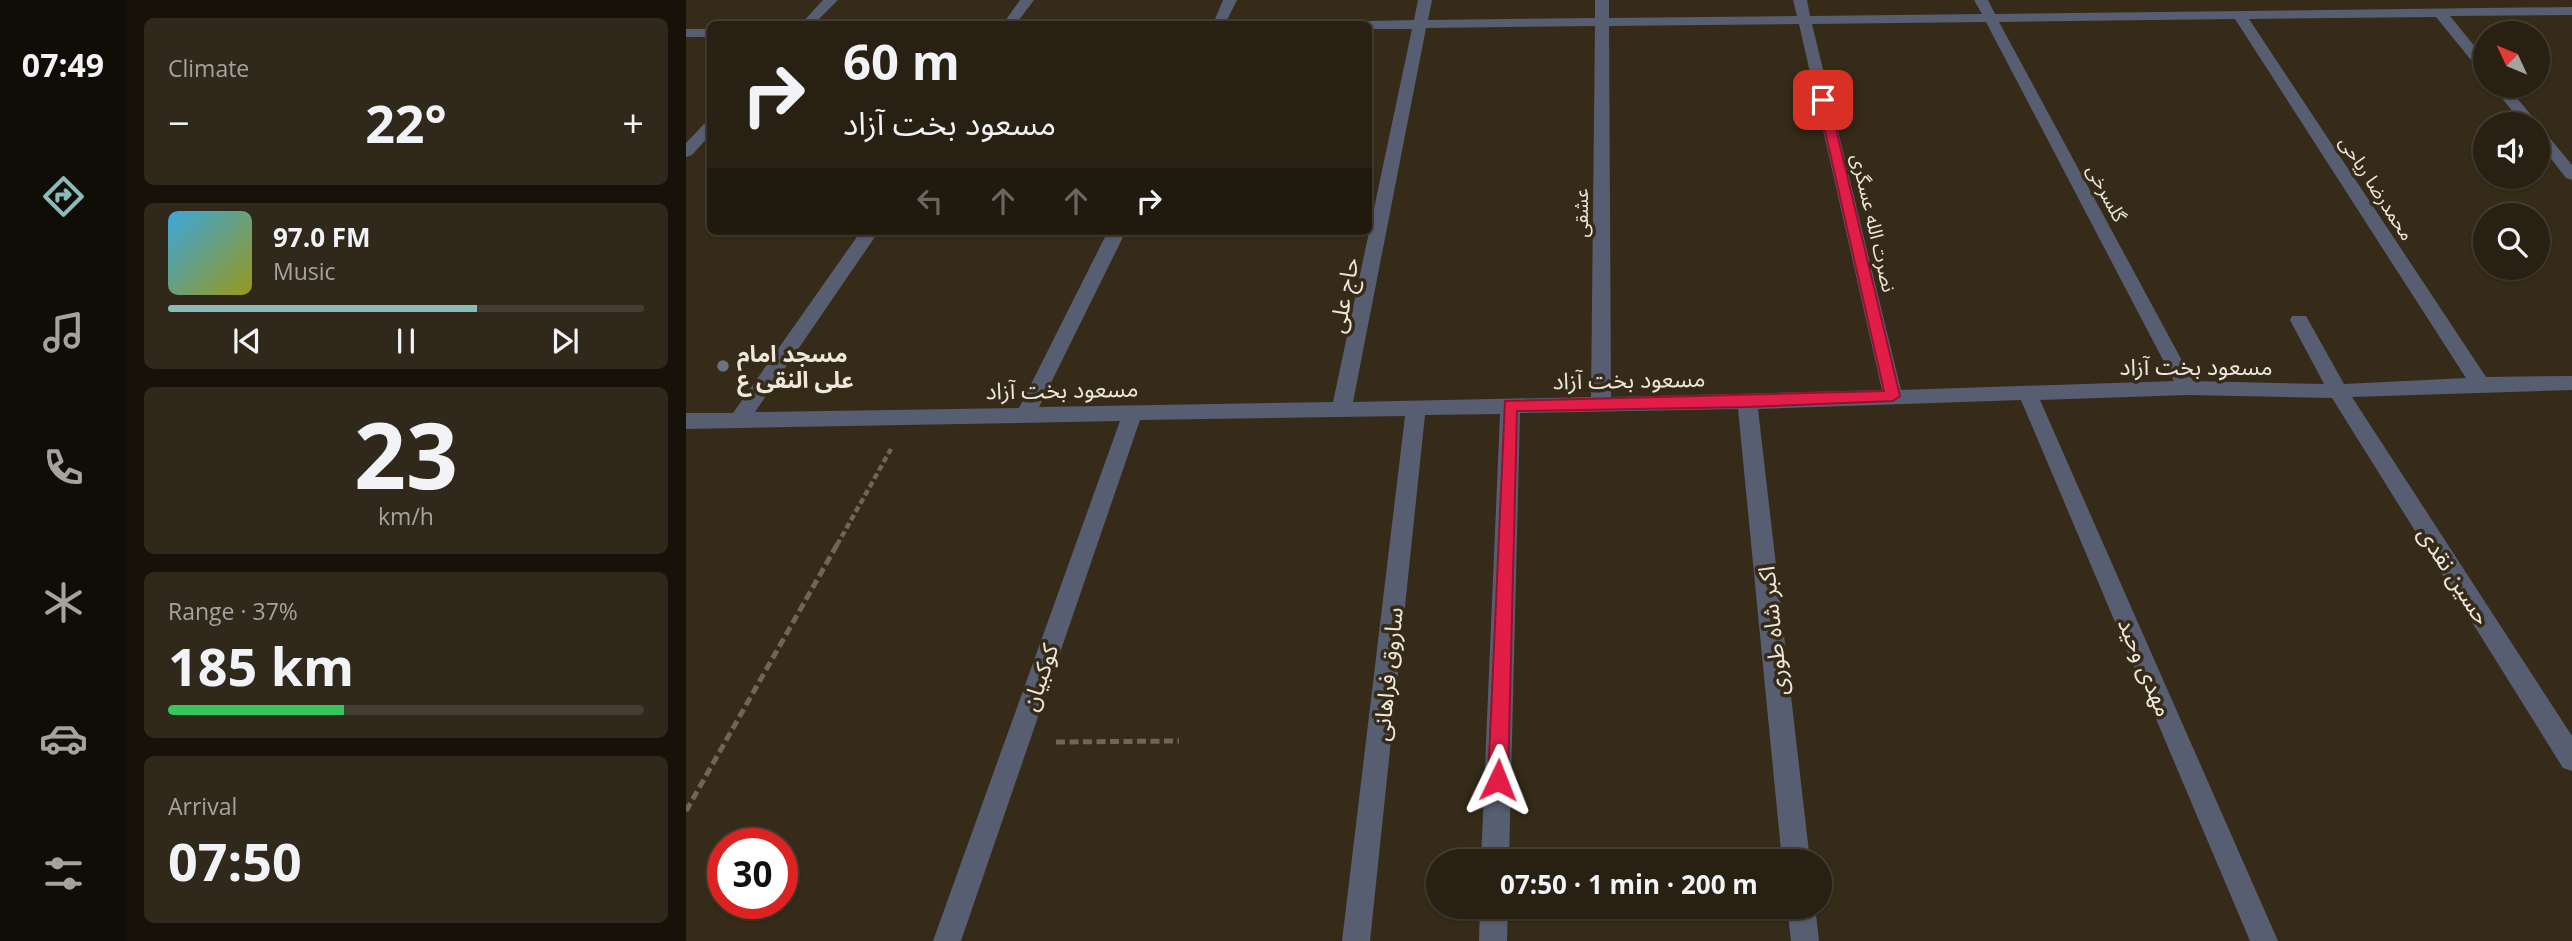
<!DOCTYPE html>
<html lang="en">
<head>
<meta charset="utf-8">
<style>
  :root { --surface:#282012; --page:#30281b; --text:#f1f3f6; --muted:#a5a39f; --line:#443e32; --accent:#8bbbb9 }
  body { margin:0; font-family:"Open Sans","Noto Sans Arabic",sans-serif; background:var(--page); color:var(--text); height:100vh; display:flex; flex-direction:column; font-size:26px; white-space:nowrap }
  * { box-sizing:border-box; margin:0 }
  p { font-size:23px; color:var(--muted) }
  .icon { flex:none; width:38px; height:38px; fill:none; stroke:currentColor; stroke-width:2; stroke-linecap:round; stroke-linejoin:round }
  .map { position:relative; flex:1; overflow:hidden }
  .sheet { display:flex; flex-direction:column; gap:18px; padding:18px; background:#16120a; width:560px }
  .sheet>* { flex:none }
  .guide { position:absolute; left:21px; top:21px; width:665px; height:214px; border-radius:10px; box-shadow:0 2px 5px #0004,0 0 0 2px var(--line); background:#282012; color:var(--text); overflow:hidden }
  .needle { width:46px; rotate:314deg }
  .fabs { position:absolute; left:1787px; top:21px; display:grid; gap:14px }
  .fabs a { display:grid; place-items:center; width:77px; height:77px; border-radius:50%; background:var(--surface); box-shadow:0 2px 5px #0004,0 0 0 2px var(--line); font-size:35px }
  .speed { position:absolute; left:21px; top:828px; display:flex; gap:14px; font-size:35px; font-weight:700; text-align:center }
  .speed>* { display:grid; place-content:center; width:91px; height:91px; border-radius:50%; background:var(--surface); box-shadow:0 2px 5px #0004,0 0 0 2px var(--line); line-height:1 }
  .speed .limit { border:10px solid #d22; background:#fff; color:#111 }
  .pin { position:absolute; display:grid; place-items:center; width:60px; height:60px; color:#fff; margin:-30px; border-radius:14px; box-shadow:0 4px 10px #0006 }
  .me { position:absolute; width:77px; margin:-38px; rotate:2deg; stroke-linejoin:round; filter:drop-shadow(0 0 5px #0008) }
  .turn { display:flex; align-items:center; gap:24px; height:147px; padding:0 21px; font-size:32px }
  .turn .icon { width:91px; height:91px; stroke-width:2.5 }
  .turn b { display:block; font-size:49px; line-height:60px }
  .lanes { display:flex; align-items:center; height:66px; padding:0 21px; background:#0003; justify-content:center; gap:35px; direction:ltr }
  .lanes .off { opacity:.35 }
  .big { font-size:52px; font-weight:700; line-height:1.1 }
  .sheet .card { flex:1; display:flex; flex-direction:column; justify-content:center; gap:10px; min-width:0; padding:0 24px; border-radius:10px; background:var(--page) }
  .sheet .dial { align-items:center; gap:0 }
  .dial b { font-size:91px; line-height:1 }
  .song { display:flex; align-items:center; gap:21px }
  .cover { width:84px; height:84px; border-radius:10px; background:linear-gradient(135deg,hsl(200 70% 55%),hsl(60 70% 35%)) }
  .played { height:7px; border-radius:4px; background:linear-gradient(90deg,var(--accent) 65%,var(--line) 65%) }
  .keys { display:flex; justify-content:space-around; direction:ltr }
  .heat { display:flex; justify-content:space-between; align-items:center; font-size:38px; direction:ltr }
  .charge { height:10px; border-radius:5px; background:linear-gradient(90deg,#34c759 37%,var(--line) 0) }
  .trip { position:absolute; left:740px; top:849px; width:406px; height:70px; border-radius:35px; background:var(--surface); box-shadow:0 2px 5px #0004,0 0 0 2px var(--line); font-weight:700; line-height:70px; text-align:center }
  main { display:flex; flex:1; min-height:0 }
  .tabs { display:flex; flex-direction:column; width:126px; justify-content:space-around; align-items:center; background:#100d07; color:var(--muted) }
  .tabs .icon { width:49px; height:49px }
  .tabs .on { color:var(--accent) }
  .tabs b { font-size:32px; color:var(--text) }
  .map>svg:first-child { display:block }
</style>
</head>
<body>
<main>
<nav class="tabs">
<b>07:49</b>
<svg class="icon on" aria-label="directions" viewBox="0 0 24 24"><path d="M12 3l9 9-9 9-9-9zM9 14v-3h6M13 9l2 2-2 2"/></svg>
<svg class="icon" aria-label="music" viewBox="0 0 24 24"><path d="M9 18V5l10-2v13"/><circle cx="6" cy="18" r="3"/><circle cx="16" cy="16" r="3"/></svg>
<svg class="icon" aria-label="phone" viewBox="0 0 24 24"><path d="M5 4h4l2 5-3 2q2 4 5 5l2-3 5 2v4C11 20 4 13 5 4z"/></svg>
<svg class="icon" aria-label="climate" viewBox="0 0 24 24"><path d="M12 3v18M4 7l16 10M4 17L20 7"/></svg>
<svg class="icon" aria-label="car" viewBox="0 0 24 24"><path d="M5 17H2v-5l4-1 3-4h7l3 4 3 1v5h-3M9 17h6M6 11h13"/><circle cx="7" cy="17" r="2"/><circle cx="17" cy="17" r="2"/></svg>
<svg class="icon" aria-label="filters" viewBox="0 0 24 24"><path d="M4 7h16M4 17h16"/><circle cx="9" cy="7" r="2"/><circle cx="15" cy="17" r="2"/></svg>
</nav>
<section class="sheet">
<div class="card"><p>Climate</p>
<div class="heat"><a>−</a><b class="big">22°</b><a>+</a></div>
</div>
<div class="card">
<div class="song"><i class="cover"></i><div><b>97.0 FM</b><p>Music</p></div></div>
<div class="played"></div>
<div class="keys"><svg class="icon" aria-label="previous" viewBox="0 0 24 24"><path d="M18 5L8 12l10 7zM5 5v14"/></svg><svg class="icon" aria-label="pause" viewBox="0 0 24 24"><path d="M8 5v14M16 5v14"/></svg><svg class="icon" aria-label="next" viewBox="0 0 24 24"><path d="M6 5l10 7-10 7zM19 5v14"/></svg></div>
</div>
<div class="card dial"><b>23</b><p>km/h</p></div>
<div class="card"><p>Range · 37%</p><b class="big">185 km</b><div class="charge"></div></div>
<div class="card"><p>Arrival</p><b class="big">07:50</b></div>
</section>
<div class="map">
<svg width="1886" height="941" viewBox="0 0 1886 941">
  <rect width="100%" height="100%" fill="#352b18"/>
  <g fill="none" stroke-linecap="round" stroke-linejoin="round">
    <path stroke="#6f6655" stroke-width="4.5" stroke-dasharray="6 3.5" stroke-linecap="butt" d="M151 545 205 449"/>
    <path stroke="#6f6655" stroke-width="5" stroke-dasharray="9 4.5" stroke-linecap="butt" d="M370 742 493 741
      M0 811 152 543"/>
    <path fill="#575e71" fill-rule="evenodd" d="M137 0H152L128 24H115Z
      M334 0H348L330 24H317Z
      M537 0H551L539 24H527Z
      M732 0H746L742 20 909 18V0H923V18L1111 16 1107 0H1121L1124 16 1296 14 1288 0H1302L1309 14 1886 7V15L1764 16 1799 59V72L1794 71 1750 17 1563 19 1800 377 1886 376V390L1666 397 1886 736V771L1877 768 1646 398 1501 395 1354 400 1592 941H1564L1335 400 1072 409 1124 861H1096L1052 409 834 413 823 861H795L814 414 739 415 684 941H656L719 416 454 420 275 941H247L434 421 0 429V413H47L175 231H193L69 412 333 408 422 231H440L353 407 647 402 726 29H682V24H676L682 21 728 20ZM1549 19 1780 378 1658 384 1620 316H1606L1604 320 1638 384 1507 381 1313 22ZM1300 22 1488 381 1215 390 1126 24ZM1113 24 1196 390 925 397 923 26ZM909 26 905 397 667 402 740 28Z
      M0 29H24V37H0Z
      M1806 86H1821L1850 121 1853 124 1852 126 1837 124Z
      M24 121V135L6 155 0 157V143L19 123Z
      M1852 128 1857 130 1886 165V180L1880 178 1852 142Z
      M794 906H822L821 941H793Z
      M1101 906H1129L1133 941H1105Z"/>
  </g>
  <path fill="#e11d48" stroke="#92132f" stroke-width="2" d="M1137 97 1143 100 1214 396 1207 401 1061 407 831 411 822 780 819 787 812 790 805 787 802 780 819 401 1198 391 1132 100Z"/>
  <circle fill="#6b7280" stroke="#352b18" stroke-width="2.5" cx="37" cy="366" r="7"/>
  <g text-anchor="middle" dominant-baseline="central" stroke-width="7" stroke-linejoin="round" paint-order="stroke">
    <g font-size="19" fill="#eee7dc" stroke="#352b18">
      <text transform="translate(1691 188) rotate(57)">محمدرضا ریاحی</text>
      <text transform="translate(1421 193) rotate(62)">گلسرخی</text>
      <text transform="translate(895 213) rotate(-90)">عشقی</text>
      <text transform="translate(1188 223) rotate(77)">نصرت الله عسگری</text>
    </g>
    <g font-size="23" fill="#eee7dc" stroke="#352b18">
      <text transform="translate(657 295) rotate(-79)">حاج علی</text>
      <text x="1510" y="366">مسعود بخت آزاد</text>
      <text transform="translate(943 379) rotate(-1)">مسعود بخت آزاد</text>
      <text transform="translate(376 389) rotate(-1)">مسعود بخت آزاد</text>
      <text transform="translate(1769 575) rotate(57)">حسین نقدی</text>
      <text transform="translate(1086 631) rotate(-96)">اکبر شاه طوری</text>
      <text transform="translate(1460 667) rotate(67)">مهدی وحید</text>
      <text transform="translate(701 674) rotate(-84)">ساروق فراهانی</text>
      <text transform="translate(353 677) rotate(-71)">کوکبیان</text>
    </g>
    <g font-size="23" font-weight="bold" fill="#eee7dc" stroke="#352b18" text-anchor="start">
      <text x="51" y="353">مسجد امام<tspan x="51" dy="26">علی النقی ع</tspan></text>
    </g>
  </g>
</svg>
<div class="fabs">
<a><svg class="needle" viewBox="-14 -14 28 28"><path d="M0-13l5 13h-10z" fill="#e53935"/><path d="M0 13l5-13h-10z" fill="#a5a39f"/></svg></a>
<a><svg class="icon" aria-label="sound" viewBox="0 0 24 24"><path d="M4 9h4l5-4v14l-5-4H4zM17 9q2 3 0 6"/></svg></a>
<a><svg class="icon" aria-label="search" viewBox="0 0 24 24"><circle cx="10" cy="10" r="6"/><path d="M15 15l6 6"/></svg></a>
</div>
<div class="speed"><div class="limit">30</div></div>
<div class="pin" style="left:1137px;top:100px;background:#d93025"><svg class="icon" aria-label="arrive" viewBox="0 0 24 24"><path d="M6 21V4h12l-3 4 3 4H6"/></svg></div>
<svg class="me" style="left:812px;top:780px" viewBox="-20 -20 40 40"><path d="M0-17L14 15 0 8-14 15z" fill="#e11d48" stroke="#fff" stroke-width="4"/></svg>
<div class="trip">07:50 · 1 min · 200 m</div>
<div class="guide">
<div class="turn"><svg class="icon" aria-label="right" viewBox="0 0 24 24"><path d="M7 20v-9h11M14 6l5 5-5 5"/></svg><div><b>60 m</b>مسعود بخت آزاد</div></div>
<div class="lanes"><svg class="icon off" aria-label="left" viewBox="0 0 24 24"><path d="M17 20v-9H6M10 6l-5 5 5 5"/></svg><svg class="icon off" aria-label="ahead" viewBox="0 0 24 24"><path d="M12 20V5M6 11l6-6 6 6"/></svg><svg class="icon off" aria-label="ahead" viewBox="0 0 24 24"><path d="M12 20V5M6 11l6-6 6 6"/></svg><svg class="icon" aria-label="right" viewBox="0 0 24 24"><path d="M7 20v-9h11M14 6l5 5-5 5"/></svg></div>
</div>
</div>
</main>
</body>
</html>
